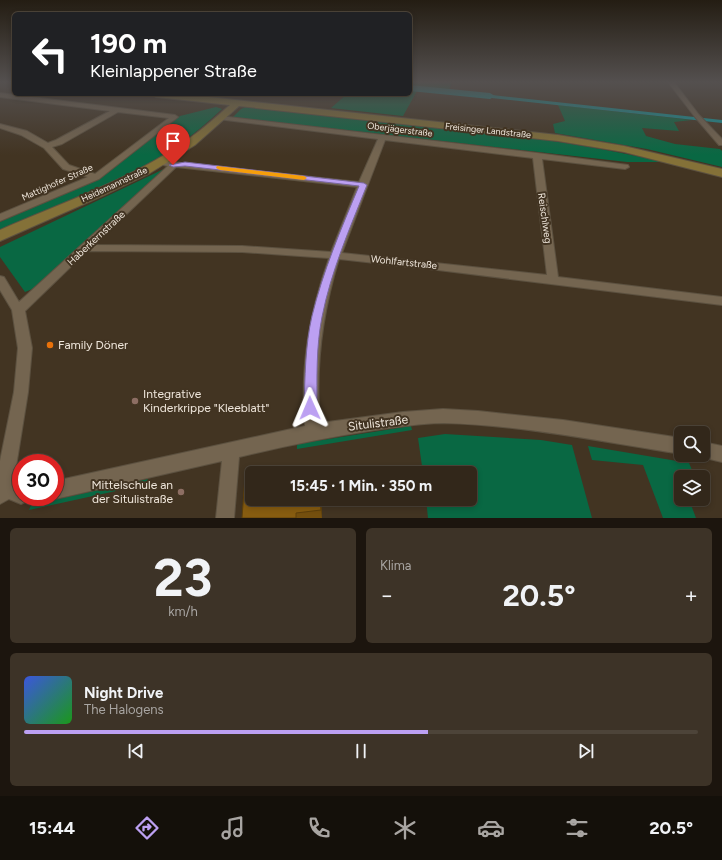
<!DOCTYPE html>
<html lang="de">
<head>
<meta charset="utf-8">
<style>
  :root { --surface:#32271a; --page:#3d3327; --text:#f1f3f6; --muted:#a8a5a2; --line:#4d4439; --accent:#bca0f2 }
  body { margin:0; font-family:Figtree,sans-serif; background:var(--page); color:var(--text); height:100vh; display:flex; flex-direction:column; font-size:15px; white-space:nowrap }
  * { box-sizing:border-box; margin:0 }
  p { font-size:13px; color:var(--muted) }
  .icon { flex:none; width:22px; height:22px; fill:none; stroke:currentColor; stroke-width:2; stroke-linecap:round; stroke-linejoin:round }
  .map { position:relative; height:518px; overflow:hidden }
  .details { display:flex; flex-direction:column; gap:10px; padding:10px; background:#1c150e; flex:1 }
  .details>* { flex:none }
  .guide { position:absolute; left:12px; top:12px; width:400px; height:84px; border-radius:6px; box-shadow:0 2px 6px #0003,0 0 0 1px var(--line); background:#202124; color:#fff; overflow:hidden }
  .buttons { position:absolute; left:674px; top:426px; display:grid; gap:8px }
  .buttons a { display:grid; place-items:center; width:36px; height:36px; border-radius:6px; background:var(--surface); box-shadow:0 2px 6px #0003,0 0 0 1px var(--line); font-size:20px }
  .speed { position:absolute; left:12px; top:454px; display:flex; gap:8px; font-size:20px; font-weight:700; text-align:center }
  .speed>* { display:grid; place-content:center; width:52px; height:52px; border-radius:50%; background:var(--surface); box-shadow:0 2px 6px #0003,0 0 0 1px var(--line); line-height:1 }
  .speed .limit { border:6px solid #d22; background:#fff; color:#111 }
  .pin { position:absolute; display:grid; place-items:center; width:34px; height:34px; color:#fff; margin:-41px -17px; border-radius:50% 50% 50% 0; rotate:-45deg; box-shadow:0 0 4px #0007 }
  .pin .icon { rotate:45deg }
  .me { position:absolute; width:44px; margin:-22px; rotate:359deg; stroke-linejoin:round; filter:drop-shadow(0 0 3px #0008) }
  .turn { display:flex; align-items:center; gap:14px; height:84px; padding:0 12px; font-size:18px }
  .turn .icon { width:52px; height:52px; stroke-width:2.5 }
  .turn b { display:block; font-size:28px; line-height:34px }
  .big { font-size:30px; font-weight:700; line-height:1.1 }
  .details .widget { flex:1; display:flex; flex-direction:column; justify-content:center; gap:6px; min-width:0; padding:0 14px; border-radius:6px; background:var(--page) }
  .details .dial { align-items:center; gap:0 }
  .dial b { font-size:52px; line-height:1 }
  .song { display:flex; align-items:center; gap:12px }
  .cover { width:48px; height:48px; border-radius:6px; background:linear-gradient(135deg,hsl(230 70% 55%),hsl(120 70% 35%)) }
  .played { height:4px; border-radius:2px; background:linear-gradient(90deg,var(--accent) 60%,var(--line) 60%) }
  .keys { display:flex; justify-content:space-around; direction:ltr }
  .heat { display:flex; justify-content:space-between; align-items:center; font-size:22px; direction:ltr }
  .details .tiles { flex:1; display:grid; gap:10px; grid-template-columns:1fr 1fr }
  .widget:last-child { grid-column:span 2 }
  .trip { position:absolute; left:245px; top:466px; width:232px; height:40px; border-radius:6px; background:var(--surface); box-shadow:0 2px 6px #0003,0 0 0 1px var(--line); font-weight:700; line-height:40px; text-align:center }
  .dock { display:flex; height:64px; justify-content:space-around; align-items:center; background:#14100a; color:var(--muted) }
  .dock .icon { width:28px; height:28px }
  .dock .on { color:var(--accent) }
  .dock b { font-size:18px; color:var(--text) }
  .map>svg:first-child { display:block }
</style>
</head>
<body>
<div class="map">
<svg width="722" height="518" viewBox="0 0 722 518">
  <rect width="100%" height="100%" fill="#423422"/>
  <path fill="#096843" d="M410 82H452L449 90 410 86Z
    M410 91H417L403 116 331 108 347 94H410Z
    M558 105 692 120 674 122 679 131 642 128 646 136 675 144 720 149 722 151V167L647 149 555 133 553 124 565 121Z
    M248 106C387 122 527 131 664 162H627L233 117 241 109Z
    M216 107 222 109C208 122 193 135 177 146 123 182 59 204 0 230V222L90 182 108 172 180 116Z
    M164 169 35 288 25 292 0 257V247Z
    M411 426 412 430 297 449V444Z
    M445 434 541 440 572 445 592 518H428L426 499H470V473H423L418 438Z
    M588 446 689 463 695 477H681V499H700L702 503 690 502 696 518H663L643 465 592 460Z
    M148 479V484L29 510 31 505Z"/>
  <path fill="#11969b" d="M465 92 722 120V123L464 95Z"/>
  <g fill="none" stroke-linecap="round" stroke-linejoin="round">
    <path fill="#11969b" fill-rule="evenodd" d="M410 85 490 93 495 96 490 99 410 91Z"/>
    <defs>
      <path id="street" d="M668 82H674L699 115 722 139V145H719L695 117Z
        M0 93 175 115 178 117 99 179 0 221V214L88 177 63 169 44 148 21 135 0 128V124L27 131 48 143 56 140 110 111 0 97ZM118 112 169 118 95 174 69 165 52 147 62 144Z
        M220 116 537 153 628 165 629 167 625 169 542 159 558 277 722 297V305L438 270 339 259C322 314 315 367 320 423L403 412 443 409 478 411 563 420 681 438V454C605 442 521 425 444 423 422 423 398 427 375 430 329 437 284 446 239 457L234 518H216L222 461 55 499 50 497H55V481L305 426C300 366 309 315 329 258L242 252 87 251 25 311 32 348 28 392 14 479 17 485 21 486V497H29L27 501 21 504 9 499 0 504V461L14 392 18 348 12 310 0 290V276L4 277 19 302 168 166 163 165V161L359 182 378 139 218 119 217 118ZM385 140 533 158 547 275 342 253ZM176 167 357 187 331 252 242 246 94 245Z
        M703 442 722 446V462L697 456 703 455Z"/>
      <path id="secondary" d="M152 94H181L558 135 624 146 722 169V177L624 152 558 141 239 106 195 145 150 173 102 196 0 241V230C63 202 131 180 187 140 202 130 216 117 230 105L156 97Z"/>
    </defs>
    <use href="#street" stroke="#5c5140" stroke-width="2"/>
    <use href="#secondary" stroke="#5c5140" stroke-width="2"/>
    <use href="#street" fill="#746550" fill-rule="evenodd"/>
    <use href="#secondary" fill="#847138" fill-rule="evenodd"/>
  </g>
  <path fill="#744f0e" d="M321 499 322 518H242Z"/>
  <path fill="#5e400b" d="M320 499H321L322 518 321 510Z"/>
  <path fill="#875c10" stroke="#5e400b" d="M252 476V499H320L321 510 296 513V518H242L245 477Z"/>
  <linearGradient id="sky" x2="0" y2="1"><stop stop-color="#241d13"/><stop offset="0.53" stop-color="#54504f"/><stop offset="1" stop-color="#54504f" stop-opacity="0"/></linearGradient>
  <rect width="722" height="155" fill="url(#sky)"/>
  <path fill="#bca0f2" stroke="#7a689d" d="M185 162 364 183 367 185C350 228 331 271 322 317 316 347 317 378 317 408L315 412 310 414 306 412 304 408C305 378 305 346 312 316 323 271 341 229 359 186L185 166 173 167 169 165Z"/>
  <path fill="#f59e0b" d="M217 166 304 176 307 178 304 180 220 170 216 168Z"/>
  <circle fill="#e8710a" stroke="#423422" stroke-width="1.5" cx="50" cy="345" r="4"/>
  <g fill="#8d6e63" stroke="#423422" stroke-width="1.5">
    <circle cx="135" cy="401" r="4"/>
    <circle cx="181" cy="492" r="4"/>
  </g>
  <g text-anchor="middle" dominant-baseline="central" stroke-width="4" stroke-linejoin="round" paint-order="stroke">
    <g font-size="9" fill="#efe6db" stroke="#423422">
      <text transform="translate(400 129) rotate(7)">Oberjägerstraße</text>
      <text transform="translate(488 130) rotate(6)">Freisinger Landstraße</text>
      <text transform="translate(57 182) rotate(-24)">Mattighofer Straße</text>
      <text transform="translate(114 184) rotate(-25)">Heidemannstraße</text>
    </g>
    <g font-size="10" fill="#efe6db" stroke="#423422">
      <text transform="translate(545 218) rotate(82)">Reischlweg</text>
      <text transform="translate(96 238) rotate(-43)">Haberkernstraße</text>
      <text transform="translate(404 262) rotate(6)">Wohlfartstraße</text>
    </g>
    <g font-size="12" fill="#efe6db" stroke="#423422" text-anchor="start">
      <text x="58" y="345">Family Döner</text>
      <text x="143" y="394">Integrative<tspan x="143" dy="14">Kinderkrippe "Kleeblatt"</tspan></text>
      <text x="173" y="485" text-anchor="end">Mittelschule an<tspan x="173" dy="14">der Situlistraße</tspan></text>
    </g>
    <g font-size="12" fill="#efe6db" stroke="#423422">
      <text transform="translate(378 423) rotate(-7)">Situlistraße</text>
    </g>
  </g>
</svg>
<div class="buttons">
<a><svg class="icon" aria-label="search" viewBox="0 0 24 24"><circle cx="10" cy="10" r="6"/><path d="M15 15l6 6"/></svg></a>
<a><svg class="icon" aria-label="layers" viewBox="0 0 24 24"><path d="M12 4l9 5-9 5-9-5zM3 14l9 5 9-5"/></svg></a>
</div>
<div class="speed"><div class="limit">30</div></div>
<div class="pin" style="left:173px;top:165px;background:#d93025"><svg class="icon" aria-label="arrive" viewBox="0 0 24 24"><path d="M6 21V4h12l-3 4 3 4H6"/></svg></div>
<svg class="me" style="left:310px;top:408px" viewBox="-20 -20 40 40"><path d="M0-17L14 15 0 8-14 15z" fill="#bca0f2" stroke="#fff" stroke-width="4"/></svg>
<div class="trip">15:45 · 1 Min. · 350 m</div>
<div class="guide">
<div class="turn"><svg class="icon" aria-label="left" viewBox="0 0 24 24"><path d="M17 20v-9H6M10 6l-5 5 5 5"/></svg><div><b>190 m</b>Kleinlappener Straße</div></div>
</div>
</div>
<section class="details">
<div class="tiles">
<div class="widget dial"><b>23</b><p>km/h</p></div>
<div class="widget"><p>Klima</p>
<div class="heat"><a>−</a><b class="big">20.5°</b><a>+</a></div>
</div>
<div class="widget">
<div class="song"><i class="cover"></i><div><b>Night Drive</b><p>The Halogens</p></div></div>
<div class="played"></div>
<div class="keys"><svg class="icon" aria-label="previous" viewBox="0 0 24 24"><path d="M18 5L8 12l10 7zM5 5v14"/></svg><svg class="icon" aria-label="pause" viewBox="0 0 24 24"><path d="M8 5v14M16 5v14"/></svg><svg class="icon" aria-label="next" viewBox="0 0 24 24"><path d="M6 5l10 7-10 7zM19 5v14"/></svg></div>
</div>
</div>
</section>
<nav class="dock">
<b>15:44</b>
<svg class="icon on" aria-label="directions" viewBox="0 0 24 24"><path d="M12 3l9 9-9 9-9-9zM9 14v-3h6M13 9l2 2-2 2"/></svg>
<svg class="icon" aria-label="music" viewBox="0 0 24 24"><path d="M9 18V5l10-2v13"/><circle cx="6" cy="18" r="3"/><circle cx="16" cy="16" r="3"/></svg>
<svg class="icon" aria-label="phone" viewBox="0 0 24 24"><path d="M5 4h4l2 5-3 2q2 4 5 5l2-3 5 2v4C11 20 4 13 5 4z"/></svg>
<svg class="icon" aria-label="climate" viewBox="0 0 24 24"><path d="M12 3v18M4 7l16 10M4 17L20 7"/></svg>
<svg class="icon" aria-label="car" viewBox="0 0 24 24"><path d="M5 17H2v-5l4-1 3-4h7l3 4 3 1v5h-3M9 17h6M6 11h13"/><circle cx="7" cy="17" r="2"/><circle cx="17" cy="17" r="2"/></svg>
<svg class="icon" aria-label="filters" viewBox="0 0 24 24"><path d="M4 7h16M4 17h16"/><circle cx="9" cy="7" r="2"/><circle cx="15" cy="17" r="2"/></svg>
<b>20.5°</b>
</nav>
</body>
</html>
